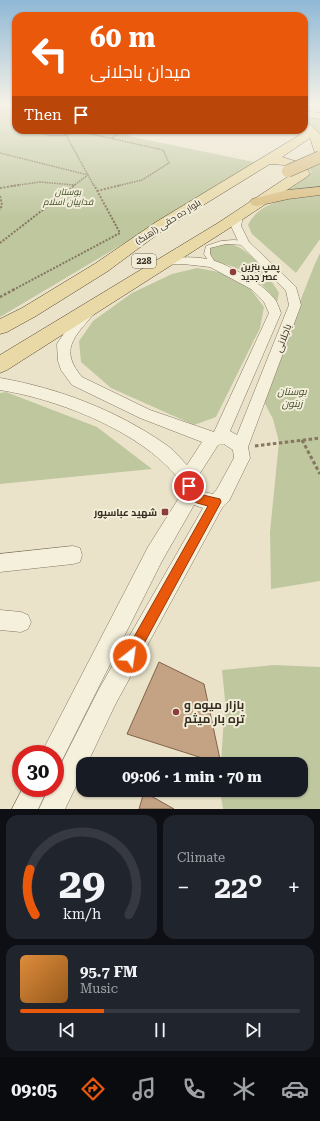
<!DOCTYPE html>
<html lang="en">
<head>
<meta charset="utf-8">
<style>
  :root { --surface:#171b24; --page:#20242c; --text:#f1f3f6; --muted:#9ea1a6; --line:#363941; --accent:#ea580c }
  body { margin:0; font-family:"Roboto Serif",Cairo,serif; background:var(--page); color:var(--text); height:100vh; display:flex; flex-direction:column; font-size:15px; white-space:nowrap }
  * { box-sizing:border-box; margin:0 }
  p { font-size:13px; color:var(--muted) }
  .icon { flex:none; width:22px; height:22px; fill:none; stroke:currentColor; stroke-width:2; stroke-linecap:round; stroke-linejoin:round }
  .map { position:relative; height:809px; overflow:hidden }
  .details { display:flex; flex-direction:column; gap:6px; padding:6px; background:#0d0f14; flex:1 }
  .details>* { flex:none }
  .hud { position:absolute; left:12px; top:12px; width:296px; height:122px; border-radius:12px; box-shadow:0 1px 3px #0004; background:#ea580c; color:#fff; overflow:hidden }
  .speed { position:absolute; left:12px; top:745px; display:flex; gap:8px; font-size:20px; font-weight:700; text-align:center }
  .speed>* { display:grid; place-content:center; width:52px; height:52px; border-radius:50%; background:var(--surface); box-shadow:0 1px 3px #0004; line-height:1 }
  .speed .limit { border:6px solid #d22; background:#fff; color:#111 }
  .pin { position:absolute; display:grid; place-items:center; width:34px; height:34px; color:#fff; margin:-17px; border:2px solid #fff; border-radius:50%; box-shadow:0 1px 4px #0007 }
  .me { position:absolute; width:44px; margin:-22px; rotate:30deg; stroke-linejoin:round; filter:drop-shadow(0 0 3px #0008) }
  .turn { display:flex; align-items:center; gap:14px; height:84px; padding:0 12px; font-size:18px }
  .turn .icon { width:52px; height:52px; stroke-width:2.5 }
  .turn b { display:block; font-size:28px; line-height:34px }
  .then { display:flex; align-items:center; height:38px; padding:0 12px; background:#0003; gap:8px; font-size:15px }
  .big { font-size:30px; font-weight:700; line-height:1.1 }
  .details .tile { flex:1; display:flex; flex-direction:column; justify-content:center; gap:6px; min-width:0; padding:0 14px; border-radius:12px; background:var(--page) }
  .details .dial { align-items:center; gap:0 }
  .dial svg { height:104px; overflow:visible; fill:none; stroke:var(--line); stroke-width:7; stroke-linecap:round; text-anchor:middle }
  .dial text { fill:var(--text); stroke:none }
  .song { display:flex; align-items:center; gap:12px }
  .cover { width:48px; height:48px; border-radius:6px; background:linear-gradient(135deg,hsl(30 70% 55%),hsl(30 70% 35%)) }
  .played { height:4px; border-radius:2px; background:linear-gradient(90deg,var(--accent) 30%,var(--line) 30%) }
  .keys { display:flex; justify-content:space-around; direction:ltr }
  .heat { display:flex; justify-content:space-between; align-items:center; font-size:22px; direction:ltr }
  .details .tiles { flex:1; display:grid; gap:6px; grid-template-columns:1fr 1fr }
  .tile:last-child { grid-column:span 2 }
  .trip { position:absolute; left:76px; top:757px; width:232px; height:40px; border-radius:12px; background:var(--surface); box-shadow:0 1px 3px #0004; font-weight:700; line-height:40px; text-align:center }
  .tabs { display:flex; height:64px; justify-content:space-around; align-items:center; background:#090b0e; color:var(--muted) }
  .tabs .icon { width:28px; height:28px }
  .tabs .active { color:var(--accent) }
  .tabs b { font-size:18px; color:var(--text) }
  .map>svg:first-child { display:block }
</style>
</head>
<body>
<div class="map">
<svg width="320" height="809" viewBox="0 0 320 809">
  <rect width="100%" height="100%" fill="#eae3ca"/>
  <path fill="#bfc79f" d="M0 104H16V130H134L128 136 259 163 0 317Z
    M304 115 320 118V132L318 133 304 122Z
    M320 160V188L278 193 312 172 303 168Z
    M311 195H320V239L296 273 252 234 248 225C260 201 287 199 311 195Z
    M227 243C251 248 267 274 279 293L277 302C259 278 239 264 208 261V249L217 244Z
    M320 253V581L271 589 270 532 279 442 273 419 262 398 314 266Z
    M197 268 219 272 249 287 264 307 260 328 216 417 194 425 111 388 81 362 79 341 93 321 132 293 172 274Z
    M6 392 97 427 152 469 0 484V393Z
    M274 665 320 667V809H223L220 790H301V764H221L225 700 222 670Z"/>
  <path fill="#c4a384" stroke="#816349" d="M159 662 204 684 221 764 127 734Z
    M144 792 174 809H139Z"/>
  <g fill="none" stroke-linecap="round" stroke-linejoin="round">
    <defs>
      <path id="service" d="M234 240 244 241 247 243 244 245 226 244 210 248V254L216 264 215 265H211L204 254 206 246 221 241Z"/>
      <path id="minor" d="M238 213 243 216 241 226 249 242 296 287 301 305 248 447 250 458 229 501 222 508 115 705 87 764H83V772L65 809H39L49 788H55V776L99 689 203 508 194 505 162 561 61 762 55 765V754H41L45 746 148 547 182 493C182 489 182 484 180 481 178 476 171 471 168 467 128 427 56 399 0 390V378C58 388 116 410 165 444 173 449 180 458 187 465L202 442 140 418 72 385 61 370 58 361 57 344 68 327 85 309 89 308 93 309 95 312 93 315C74 337 59 350 82 377L150 410 214 432 269 313 264 302 251 289 210 267 183 264 160 265 158 263 160 261C177 256 199 256 215 261 231 266 262 284 273 297 277 301 279 308 281 313L230 431 237 435 289 305 286 291 239 243 231 226 233 216ZM224 444 233 450 234 458 217 489 213 494 204 492 199 489 197 478 218 445Z
        M73 546 80 548 82 555 80 562 73 564 0 572V554Z
        M0 610 21 612 28 615 31 622 28 629 21 632 0 630Z
        M23 788H48L38 809H12Z"/>
      <path id="primary" d="M304 111 320 113V119L304 117Z
        M304 122 311 125 320 134V157L316 156 310 138 282 157 301 163 310 173 308 176 228 229 7 370 0 373V355L218 223 295 172 284 165 270 164 166 228 108 271 36 316 7 332 0 334V319L22 308 96 263 156 222 298 136 300 130H304Z"/>
      <path id="trunk" d="M306 104H320V110L307 106Z
        M320 187V195L288 199 257 206 252 205 250 202 252 199 288 190Z"/>
    </defs>
    <use href="#service" stroke="#857660" stroke-width="1"/>
    <use href="#minor" stroke="#857660" stroke-width="1"/>
    <use href="#primary" stroke="#534534" stroke-width="1"/>
    <use href="#trunk" stroke="#534534" stroke-width="1"/>
    <path stroke="#857660" stroke-width="1.5" stroke-dasharray="1.5 1" stroke-linecap="butt" d="M0 111 11 104
      M38 130C51 139 66 136 79 130
      M78 131 163 150 169 163 142 180 117 186
      M66 135 94 186
      M112 138 122 130
      M0 153 88 175
      M12 186 40 182 75 185
      M73 186 88 175"/>
    <path stroke="#857660" stroke-width="2" stroke-dasharray="2 1.5" stroke-linecap="butt" d="M0 188 19 185
      M97 191 121 185
      M0 196 2 205 0 210
      M0 243 75 185
      M13 290 120 233 94 185"/>
    <path stroke="#857660" stroke-width="2.5" stroke-dasharray="2.5 2" stroke-linecap="butt" d="M0 297 15 289"/>
    <path stroke="#857660" stroke-width="3" stroke-dasharray="3.5 2.5" stroke-linecap="butt" d="M302 440 320 474
      M255 446 320 438"/>
    <use href="#service" fill="#f5f0dc" fill-rule="evenodd"/>
    <use href="#minor" fill="#f5f0dc" fill-rule="evenodd"/>
    <use href="#primary" fill="#e8d9a7" fill-rule="evenodd"/>
    <use href="#trunk" fill="#dbc086" fill-rule="evenodd"/>
    <defs>
      <path id="trunk-bridge" d="M288 171 320 157"/>
    </defs>
    <use href="#trunk-bridge" stroke="#534534" stroke-width="13" stroke-linecap="butt"/>
    <use href="#trunk-bridge" stroke="#dbc086" stroke-width="12"/>
  </g>
  <linearGradient id="sky" x2="0" y2="1"><stop stop-color="#8fb8d6"/><stop offset="0.48" stop-color="#f6f2e7"/><stop offset="1" stop-color="#f6f2e7" stop-opacity="0"/></linearGradient>
  <rect width="320" height="218" fill="url(#sky)"/>
  <path fill="#ea580c" stroke="#983908" d="M189 481 193 482 196 491 203 495 220 499 221 502 135 660 130 662 126 660 124 656 126 651 208 506 197 503 187 497 184 486 186 482Z"/>
  <g fill="#8d3d37" stroke="#f2edd9" stroke-width="1.5">
    <circle cx="233" cy="272" r="4"/>
    <rect x="161" y="508" width="8" height="8" rx="2"/>
    <circle cx="176" cy="712" r="4"/>
  </g>
  <g text-anchor="middle" dominant-baseline="central" stroke-width="4" stroke-linejoin="round" paint-order="stroke">
    <g font-size="9" font-style="italic" fill="#44512b" stroke="#f2edd9">
      <text x="68" y="192">بوستان<tspan x="68" dy="10">فداییان اسلام</tspan></text>
    </g>
    <g font-size="9" fill="#372e22" stroke="#f2edd9">
      <text transform="translate(168 222) rotate(-33)">بلوار ده حقی (آهنگ)</text>
    </g>
    <rect fill="#f2edd9" stroke="#6f6759" stroke-width="1" x="132" y="254" width="24" height="14" rx="3"/>
    <g font-size="9" font-weight="bold" fill="#372e22">
      <text x="144" y="261">228</text>
    </g>
    <g font-size="9" font-weight="bold" fill="#372e22" stroke="#f2edd9" text-anchor="start">
      <text x="241" y="267">پمپ بنزین<tspan x="241" dy="10">عصر جدید</tspan></text>
    </g>
    <g font-size="10" fill="#372e22" stroke="#f2edd9">
      <text transform="translate(283 338) rotate(-69)">باجلانی</text>
    </g>
    <g font-size="10" font-style="italic" fill="#44512b" stroke="#f2edd9">
      <text x="292" y="391">بوستان<tspan x="292" dy="12">زیتون</tspan></text>
    </g>
    <g font-size="10" font-weight="bold" fill="#372e22" stroke="#f2edd9" text-anchor="end">
      <text x="157" y="512">شهید عباسپور</text>
    </g>
    <g font-size="12" font-weight="bold" fill="#372e22" stroke="#f2edd9" text-anchor="start">
      <text x="184" y="705">بازار میوه و<tspan x="184" dy="14">تره بار میثم</tspan></text>
    </g>
  </g>
</svg>
<div class="speed"><div class="limit">30</div></div>
<div class="pin" style="left:189px;top:486px;background:#d93025"><svg class="icon" aria-label="arrive" viewBox="0 0 24 24"><path d="M6 21V4h12l-3 4 3 4H6"/></svg></div>
<svg class="me" style="left:130px;top:656px" viewBox="-20 -20 40 40"><circle r="17" fill="#ea580c" stroke="#fff" stroke-width="3"/><path d="M0-11L8 9 0 5-8 9z" fill="#fff"/></svg>
<div class="trip">09:06 · 1 min · 70 m</div>
<div class="hud">
<div class="turn"><svg class="icon" aria-label="left" viewBox="0 0 24 24"><path d="M17 20v-9H6M10 6l-5 5 5 5"/></svg><div><b>60 m</b>میدان باجلانی</div></div>
<div class="then">Then<svg class="icon" aria-label="arrive" viewBox="0 0 24 24"><path d="M6 21V4h12l-3 4 3 4H6"/></svg></div>
</div>
</div>
<section class="details">
<div class="tiles">
<div class="tile dial"><svg viewBox="0 0 100 80">
<path d="M14 69A42 42 0 1 1 86 69"/>
<path d="M14 69A42 42 0 0 1 10 34" stroke="#ea580c"/>
<text x="50" y="56" font-size="32" font-weight="700">29</text>
<text x="50" y="72" font-size="11">km/h</text>
</svg></div>
<div class="tile"><p>Climate</p>
<div class="heat"><a>−</a><b class="big">22°</b><a>+</a></div>
</div>
<div class="tile">
<div class="song"><i class="cover"></i><div><b>95.7 FM</b><p>Music</p></div></div>
<div class="played"></div>
<div class="keys"><svg class="icon" aria-label="previous" viewBox="0 0 24 24"><path d="M18 5L8 12l10 7zM5 5v14"/></svg><svg class="icon" aria-label="pause" viewBox="0 0 24 24"><path d="M8 5v14M16 5v14"/></svg><svg class="icon" aria-label="next" viewBox="0 0 24 24"><path d="M6 5l10 7-10 7zM19 5v14"/></svg></div>
</div>
</div>
</section>
<nav class="tabs">
<b>09:05</b>
<svg class="icon active" aria-label="directions" viewBox="0 0 24 24"><path d="M12 3l9 9-9 9-9-9zM9 14v-3h6M13 9l2 2-2 2"/></svg>
<svg class="icon" aria-label="music" viewBox="0 0 24 24"><path d="M9 18V5l10-2v13"/><circle cx="6" cy="18" r="3"/><circle cx="16" cy="16" r="3"/></svg>
<svg class="icon" aria-label="phone" viewBox="0 0 24 24"><path d="M5 4h4l2 5-3 2q2 4 5 5l2-3 5 2v4C11 20 4 13 5 4z"/></svg>
<svg class="icon" aria-label="climate" viewBox="0 0 24 24"><path d="M12 3v18M4 7l16 10M4 17L20 7"/></svg>
<svg class="icon" aria-label="car" viewBox="0 0 24 24"><path d="M5 17H2v-5l4-1 3-4h7l3 4 3 1v5h-3M9 17h6M6 11h13"/><circle cx="7" cy="17" r="2"/><circle cx="17" cy="17" r="2"/></svg>
</nav>
</body>
</html>
